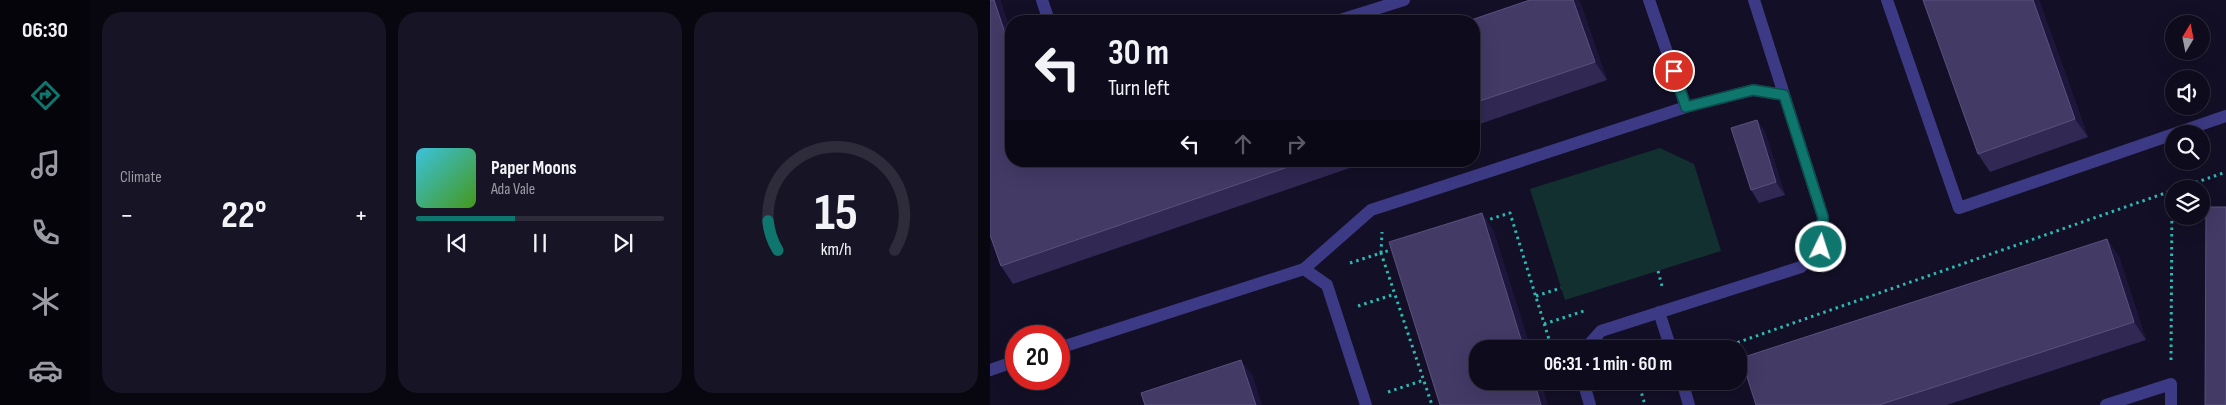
<!DOCTYPE html>
<html lang="en">
<head>
<meta charset="utf-8">
<style>
  :root { --surface:#0e0b1c; --page:#171425; --text:#f1f3f6; --muted:#9b9ba3; --line:#2e2b3b; --accent:#0f766e }
  body { margin:0; font-family:"Sofia Sans Condensed",sans-serif; background:var(--page); color:var(--text); height:100vh; display:flex; flex-direction:column; font-size:19px; white-space:nowrap }
  * { box-sizing:border-box; margin:0 }
  p { font-size:16px; color:var(--muted) }
  .icon { flex:none; width:28px; height:28px; fill:none; stroke:currentColor; stroke-width:2; stroke-linecap:round; stroke-linejoin:round }
  .map { position:relative; flex:1; overflow:hidden }
  .side { display:flex; flex-direction:column; gap:12px; padding:12px; background:#08060f; width:900px }
  .side>* { flex:none }
  .guide { position:absolute; left:15px; top:15px; width:475px; height:152px; border-radius:20px; box-shadow:0 5px 20px #0002,0 0 0 1px var(--line); background:#0e0b1c; color:var(--text); overflow:hidden }
  .needle { width:32px; rotate:10deg }
  .fabs { position:absolute; left:1175px; top:15px; display:grid; gap:10px }
  .fabs a { display:grid; place-items:center; width:45px; height:45px; border-radius:50%; background:var(--surface); box-shadow:0 5px 20px #0002,0 0 0 1px var(--line); font-size:25px }
  .speed { position:absolute; left:15px; top:325px; display:flex; gap:10px; font-size:25px; font-weight:700; text-align:center }
  .speed>* { display:grid; place-content:center; width:65px; height:65px; border-radius:50%; background:var(--surface); box-shadow:0 5px 20px #0002,0 0 0 1px var(--line); line-height:1 }
  .speed .limit { border:8px solid #d22; background:#fff; color:#111 }
  .pin { position:absolute; display:grid; place-items:center; width:42px; height:42px; color:#fff; margin:-21px; border:2px solid #fff; border-radius:50%; box-shadow:0 1px 5px #0007 }
  .me { position:absolute; width:55px; margin:-28px; rotate:4deg; stroke-linejoin:round; filter:drop-shadow(0 0 4px #0008) }
  .turn { display:flex; align-items:center; gap:18px; height:105px; padding:0 20px; font-size:22px }
  .turn .icon { width:65px; height:65px; stroke-width:2.5 }
  .turn b { display:block; font-size:35px; line-height:42px }
  .lanes { display:flex; align-items:center; height:48px; padding:0 20px; background:#0003; justify-content:center; gap:25px; direction:ltr }
  .lanes .off { opacity:.35 }
  .big { font-size:38px; font-weight:700; line-height:1.1 }
  .side .tile { flex:1; display:flex; flex-direction:column; justify-content:center; gap:8px; min-width:0; padding:0 18px; border-radius:20px; background:var(--page) }
  .side .dial { align-items:center; gap:0 }
  .dial svg { height:130px; overflow:visible; fill:none; stroke:var(--line); stroke-width:7; stroke-linecap:round; text-anchor:middle }
  .dial text { fill:var(--text); stroke:none }
  .song { display:flex; align-items:center; gap:15px }
  .cover { width:60px; height:60px; border-radius:8px; background:linear-gradient(135deg,hsl(190 70% 55%),hsl(100 70% 35%)) }
  .played { height:5px; border-radius:2px; background:linear-gradient(90deg,var(--accent) 40%,var(--line) 40%) }
  .keys { display:flex; justify-content:space-around; direction:ltr }
  .heat { display:flex; justify-content:space-between; align-items:center; font-size:28px; direction:ltr }
  .side .tiles { flex:1; display:grid; gap:12px; grid-template-columns:repeat(3,1fr) }
  .trip { position:absolute; left:479px; top:340px; width:278px; height:50px; border-radius:20px; background:var(--surface); box-shadow:0 5px 20px #0002,0 0 0 1px var(--line); font-weight:700; line-height:50px; text-align:center }
  main { display:flex; flex:1; min-height:0 }
  .tab-bar { display:flex; flex-direction:column; width:90px; justify-content:space-around; align-items:center; background:#06040b; color:var(--muted) }
  .tab-bar .icon { width:35px; height:35px }
  .tab-bar .active { color:var(--accent) }
  .tab-bar b { font-size:22px; color:var(--text) }
  .map>svg:first-child { display:block }
</style>
</head>
<body>
<main>
<nav class="tab-bar">
<b>06:30</b>
<svg class="icon active" aria-label="directions" viewBox="0 0 24 24"><path d="M12 3l9 9-9 9-9-9zM9 14v-3h6M13 9l2 2-2 2"/></svg>
<svg class="icon" aria-label="music" viewBox="0 0 24 24"><path d="M9 18V5l10-2v13"/><circle cx="6" cy="18" r="3"/><circle cx="16" cy="16" r="3"/></svg>
<svg class="icon" aria-label="phone" viewBox="0 0 24 24"><path d="M5 4h4l2 5-3 2q2 4 5 5l2-3 5 2v4C11 20 4 13 5 4z"/></svg>
<svg class="icon" aria-label="climate" viewBox="0 0 24 24"><path d="M12 3v18M4 7l16 10M4 17L20 7"/></svg>
<svg class="icon" aria-label="car" viewBox="0 0 24 24"><path d="M5 17H2v-5l4-1 3-4h7l3 4 3 1v5h-3M9 17h6M6 11h13"/><circle cx="7" cy="17" r="2"/><circle cx="17" cy="17" r="2"/></svg>
</nav>
<section class="side">
<div class="tiles">
<div class="tile"><p>Climate</p>
<div class="heat"><a>−</a><b class="big">22°</b><a>+</a></div>
</div>
<div class="tile">
<div class="song"><i class="cover"></i><div><b>Paper Moons</b><p>Ada Vale</p></div></div>
<div class="played"></div>
<div class="keys"><svg class="icon" aria-label="previous" viewBox="0 0 24 24"><path d="M18 5L8 12l10 7zM5 5v14"/></svg><svg class="icon" aria-label="pause" viewBox="0 0 24 24"><path d="M8 5v14M16 5v14"/></svg><svg class="icon" aria-label="next" viewBox="0 0 24 24"><path d="M6 5l10 7-10 7zM19 5v14"/></svg></div>
</div>
<div class="tile dial"><svg viewBox="0 0 100 80">
<path d="M14 69A42 42 0 1 1 86 69"/>
<path d="M14 69A42 42 0 0 1 8 51" stroke="#0f766e"/>
<text x="50" y="56" font-size="32" font-weight="700">15</text>
<text x="50" y="72" font-size="11">km/h</text>
</svg></div>
</div>
</section>
<div class="map">
<svg width="1236" height="405" viewBox="0 0 1236 405">
  <rect width="100%" height="100%" fill="#130f26"/>
  <path fill="#12302f" d="M670 148 704 164 731 251 575 300 540 189Z"/>
  <g fill="none" stroke-linecap="round" stroke-linejoin="round">
    <path stroke="#2fb8b0" stroke-width="3" stroke-dasharray="2.5 4" stroke-linecap="butt" d="M1187 189 1236 172
      M494 221 520 213 562 349
      M404 249 391 253 442 405
      M360 263 391 253 392 232
      M668 271 672 286
      M546 296 571 288
      M368 306 405 294
      M554 324 594 311
      M645 349 654 346
      M729 349 1184 190
      M1181 360 1182 191
      M648 381 655 405
      M398 392 434 380"/>
    <path stroke="#3d3a85" stroke-width="12" d="M52 0 59 21
      M897 0 969 208 1236 116
      M347 21 414 0
      M696 107 763 90 794 95
      M314 269 381 210 696 107 659 0
      M669 312 681 349
      M595 349 611 331 811 267 831 247 833 217 764 0
      M593 381 600 405
      M692 381 699 405
      M1116 405 1181 384V405"/>
    <path stroke="#3d3a85" stroke-width="12" d="M69 348 314 269 337 285 376 405
      M0 370 26 361"/>
  </g>
  <path fill="#312854" d="M0 0H10L21 33V161H66V162L70 161H380L23 284 11 266Z
    M583 0H588L591 5 617 80 484 126V21Z
    M1049 0 1098 137 1000 172 988 154Z
    M767 120 775 132 795 195 769 203 761 190Z
    M1117 239 1129 257 1156 340 957 405H766Z"/>
  <path fill="#1d163a" d="M4 0H10L21 33V51Z
    M583 0H588L591 5 617 80 605 62Z
    M1043 0H1049L1098 137 1085 119Z
    M767 120 775 132 795 195 786 182Z
    M59 161H66L73 182 60 164Z
    M492 213 504 231 541 349H534Z
    M1117 239 1129 257 1156 340 1144 322Z
    M251 360 263 376 272 405H266Z
    M544 381H551L558 405H551Z"/>
  <path fill="#433a66" stroke="#5a527e" d="M0 0H4L21 51V161H59L60 164 70 161H315L11 266 0 235Z
    M540 0H583L605 62 484 103V21H478Z
    M933 0H1043L1085 119 988 154Z
    M767 120 786 182 761 190 741 128Z
    M1216 207H1236V405H1215Z
    M492 213 534 349H488V381H544L551 405H450L399 242Z
    M1117 239 1144 322 889 405H766L751 358Z
    M251 360 266 405H155L151 393Z"/>
  <g fill="none" stroke-linecap="round" stroke-linejoin="round">
    <defs>
      <path id="route" d="M684 71 696 107 763 90 794 95 833 217 831 247"/>
    </defs>
    <use href="#route" stroke="#0a4d48" stroke-width="12"/>
    <use href="#route" stroke="#0f766e" stroke-width="9"/>
  </g>
</svg>
<div class="fabs">
<a><svg class="needle" viewBox="-14 -14 28 28"><path d="M0-13l5 13h-10z" fill="#e53935"/><path d="M0 13l5-13h-10z" fill="#9b9ba3"/></svg></a>
<a><svg class="icon" aria-label="sound" viewBox="0 0 24 24"><path d="M4 9h4l5-4v14l-5-4H4zM17 9q2 3 0 6"/></svg></a>
<a><svg class="icon" aria-label="search" viewBox="0 0 24 24"><circle cx="10" cy="10" r="6"/><path d="M15 15l6 6"/></svg></a>
<a><svg class="icon" aria-label="layers" viewBox="0 0 24 24"><path d="M12 4l9 5-9 5-9-5zM3 14l9 5 9-5"/></svg></a>
</div>
<div class="speed"><div class="limit">20</div></div>
<div class="pin" style="left:684px;top:71px;background:#d93025"><svg class="icon" aria-label="arrive" viewBox="0 0 24 24"><path d="M6 21V4h12l-3 4 3 4H6"/></svg></div>
<svg class="me" style="left:831px;top:247px" viewBox="-20 -20 40 40"><circle r="17" fill="#0f766e" stroke="#fff" stroke-width="3"/><path d="M0-11L8 9 0 5-8 9z" fill="#fff"/></svg>
<div class="trip">06:31 · 1 min · 60 m</div>
<div class="guide">
<div class="turn"><svg class="icon" aria-label="left" viewBox="0 0 24 24"><path d="M17 20v-9H6M10 6l-5 5 5 5"/></svg><div><b>30 m</b>Turn left</div></div>
<div class="lanes"><svg class="icon" aria-label="left" viewBox="0 0 24 24"><path d="M17 20v-9H6M10 6l-5 5 5 5"/></svg><svg class="icon off" aria-label="ahead" viewBox="0 0 24 24"><path d="M12 20V5M6 11l6-6 6 6"/></svg><svg class="icon off" aria-label="right" viewBox="0 0 24 24"><path d="M7 20v-9h11M14 6l5 5-5 5"/></svg></div>
</div>
</div>
</main>
</body>
</html>
